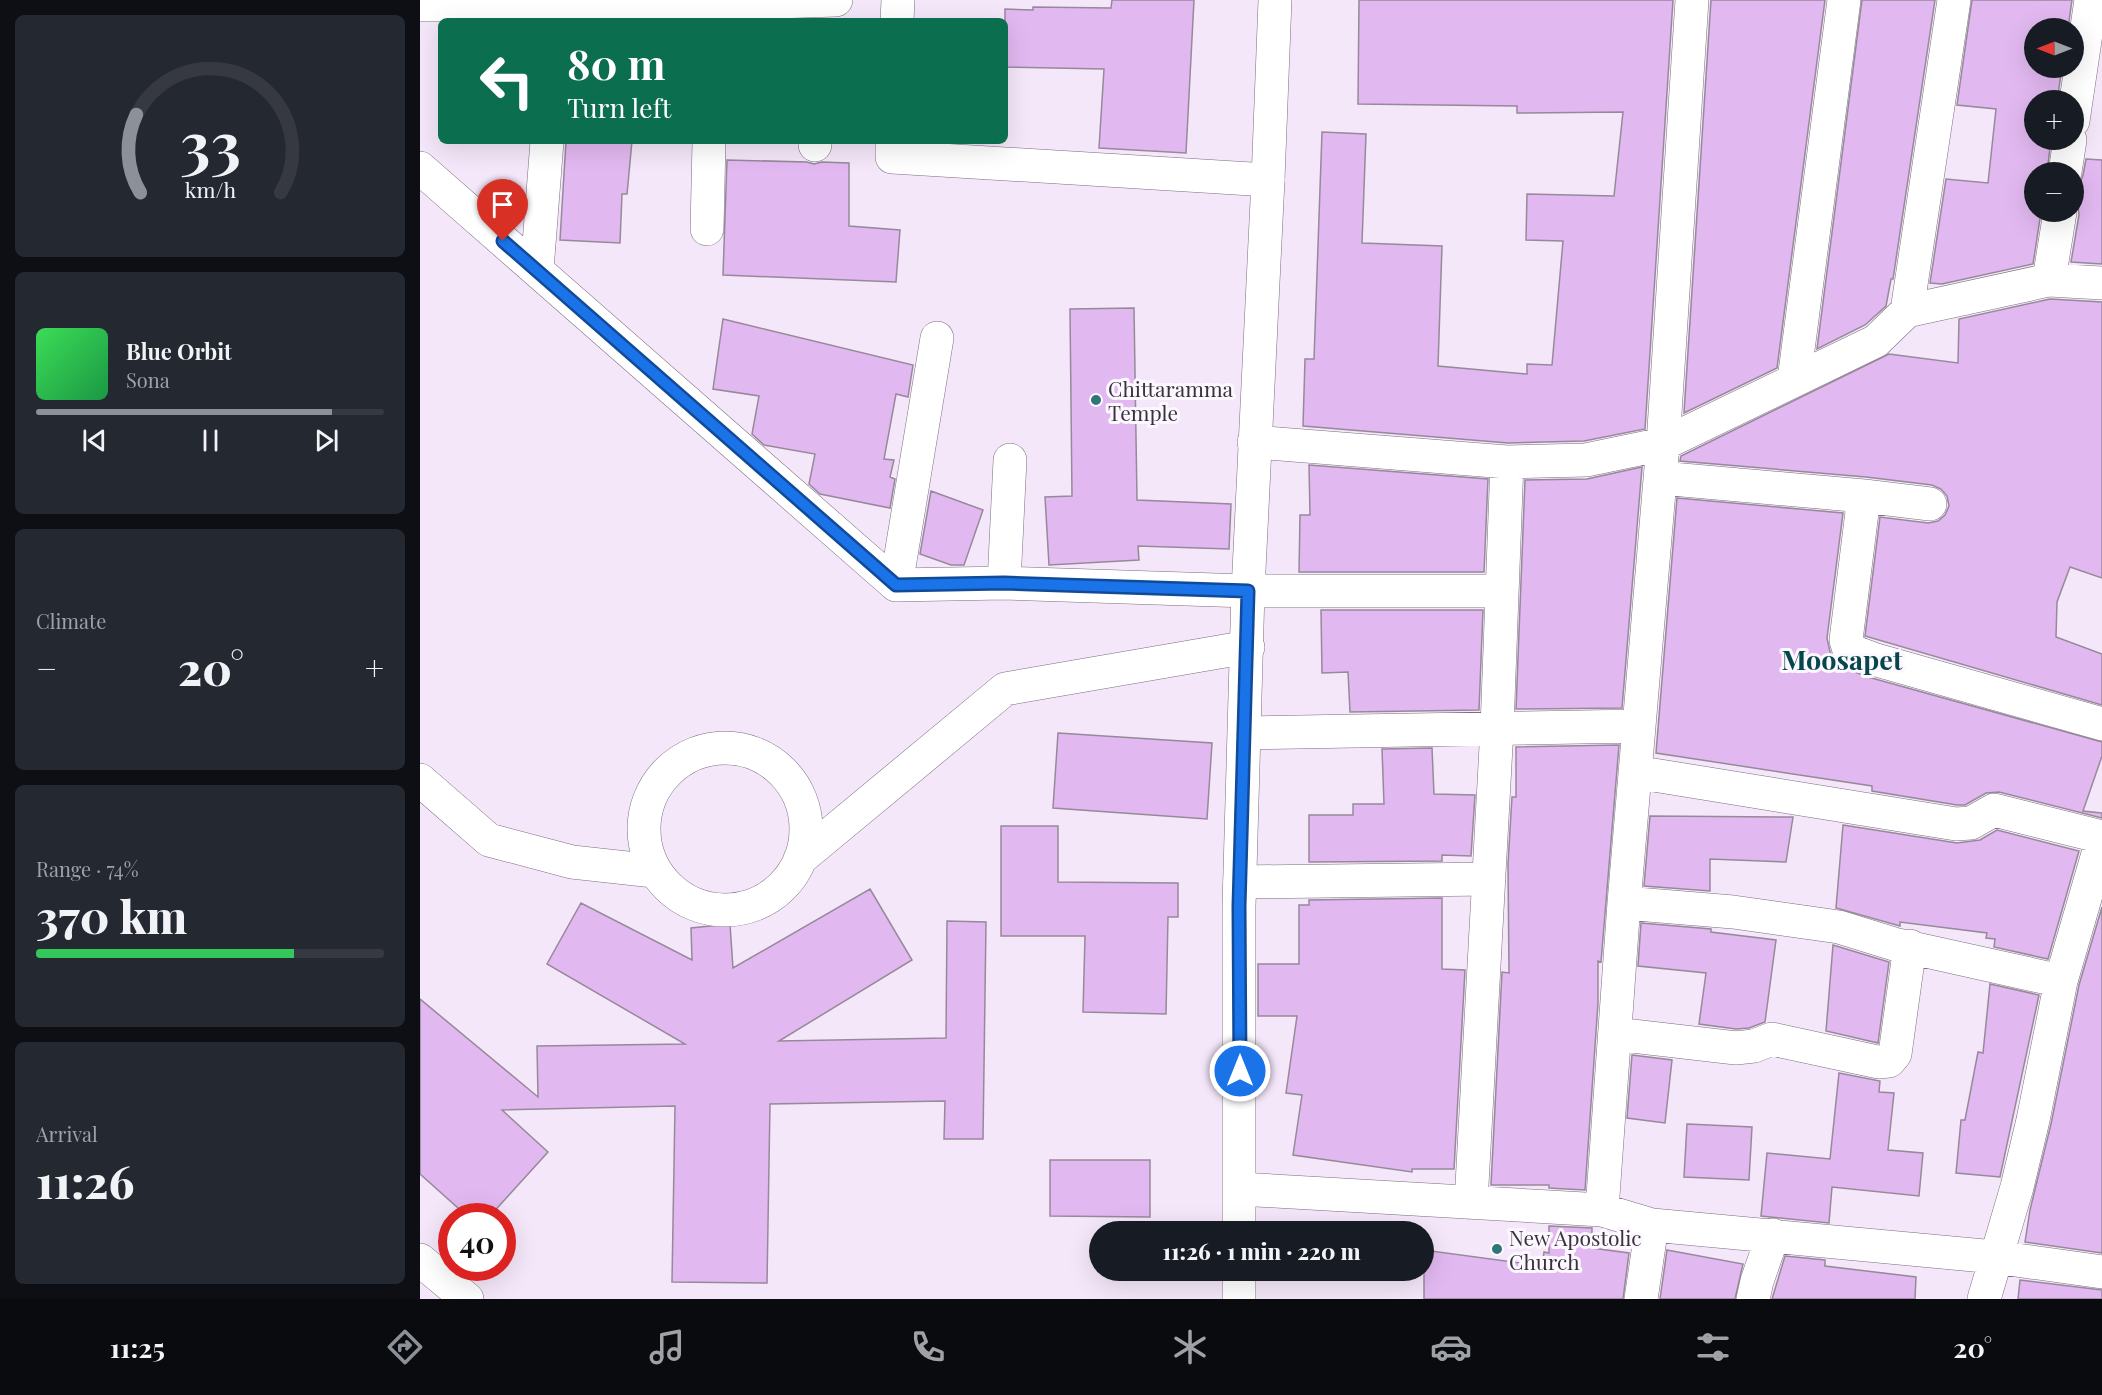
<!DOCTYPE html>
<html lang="en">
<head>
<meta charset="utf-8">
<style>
  :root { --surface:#171b24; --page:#242831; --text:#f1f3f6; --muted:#9ea1a6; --line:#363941; --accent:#8c9099 }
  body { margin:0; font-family:"Playfair Display",serif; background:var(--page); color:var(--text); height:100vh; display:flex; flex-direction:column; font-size:22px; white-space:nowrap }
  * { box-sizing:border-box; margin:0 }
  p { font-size:20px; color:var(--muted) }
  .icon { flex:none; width:33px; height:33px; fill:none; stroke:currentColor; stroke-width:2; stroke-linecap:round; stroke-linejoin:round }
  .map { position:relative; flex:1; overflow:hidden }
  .side { display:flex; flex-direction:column; gap:15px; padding:15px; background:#0d0f14; width:420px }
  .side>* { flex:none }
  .banner { position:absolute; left:18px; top:18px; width:570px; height:126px; border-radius:9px; box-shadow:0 6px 24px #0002; background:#0b6e4f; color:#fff; overflow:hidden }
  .needle { width:39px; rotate:270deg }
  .tools { position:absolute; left:1604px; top:18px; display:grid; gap:12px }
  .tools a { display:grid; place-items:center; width:60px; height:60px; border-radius:50%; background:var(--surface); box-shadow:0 6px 24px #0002; font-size:30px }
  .speed { position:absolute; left:18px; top:1203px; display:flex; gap:12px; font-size:30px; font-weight:700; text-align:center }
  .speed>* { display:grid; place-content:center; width:78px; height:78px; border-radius:50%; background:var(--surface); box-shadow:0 6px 24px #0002; line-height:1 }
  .speed .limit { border:9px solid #d22; background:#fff; color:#111 }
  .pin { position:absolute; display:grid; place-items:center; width:51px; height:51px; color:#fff; margin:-62px -26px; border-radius:50% 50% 50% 0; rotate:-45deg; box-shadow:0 0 6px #0007 }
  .pin .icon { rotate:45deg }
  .me { position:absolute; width:66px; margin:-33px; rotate:0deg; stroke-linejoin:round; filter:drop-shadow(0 0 4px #0008) }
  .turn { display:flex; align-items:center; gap:21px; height:126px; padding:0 30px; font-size:27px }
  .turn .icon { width:78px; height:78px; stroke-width:2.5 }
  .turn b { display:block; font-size:42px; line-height:51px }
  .big { font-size:45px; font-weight:800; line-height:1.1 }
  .side .card { flex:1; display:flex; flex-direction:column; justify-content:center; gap:9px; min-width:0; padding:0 21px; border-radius:9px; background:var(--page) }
  .side .dial { align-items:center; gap:0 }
  .dial svg { height:156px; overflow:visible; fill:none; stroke:var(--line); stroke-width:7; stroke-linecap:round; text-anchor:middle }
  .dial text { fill:var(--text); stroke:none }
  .song { display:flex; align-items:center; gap:18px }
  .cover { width:72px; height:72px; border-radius:9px; background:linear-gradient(135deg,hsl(130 70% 55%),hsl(140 70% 35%)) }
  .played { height:6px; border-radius:3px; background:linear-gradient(90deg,var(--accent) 85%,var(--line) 85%) }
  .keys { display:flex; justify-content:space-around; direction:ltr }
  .heat { display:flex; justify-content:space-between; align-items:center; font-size:33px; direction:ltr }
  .charge { height:9px; border-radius:4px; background:linear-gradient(90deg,#34c759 74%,var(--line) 0) }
  .trip { position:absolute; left:669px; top:1221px; width:345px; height:60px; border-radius:30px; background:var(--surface); box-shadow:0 6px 24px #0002; font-weight:800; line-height:60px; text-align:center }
  .tabs { display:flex; height:96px; justify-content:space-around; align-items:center; background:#090b0e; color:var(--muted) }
  .tabs .icon { width:42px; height:42px }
  .tabs .active { color:var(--accent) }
  .tabs b { font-size:27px; color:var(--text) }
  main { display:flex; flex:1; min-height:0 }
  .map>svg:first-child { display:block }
</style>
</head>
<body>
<main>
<section class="side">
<div class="card dial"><svg viewBox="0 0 100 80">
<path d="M14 69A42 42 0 1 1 86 69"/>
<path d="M14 69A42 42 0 0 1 12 29" stroke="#8c9099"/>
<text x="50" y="56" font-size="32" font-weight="700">33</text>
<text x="50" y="72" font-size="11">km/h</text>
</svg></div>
<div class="card">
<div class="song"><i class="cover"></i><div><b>Blue Orbit</b><p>Sona</p></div></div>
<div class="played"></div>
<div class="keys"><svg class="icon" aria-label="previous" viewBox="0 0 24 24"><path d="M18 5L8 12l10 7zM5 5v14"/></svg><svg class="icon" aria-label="pause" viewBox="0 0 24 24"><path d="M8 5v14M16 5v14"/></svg><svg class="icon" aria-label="next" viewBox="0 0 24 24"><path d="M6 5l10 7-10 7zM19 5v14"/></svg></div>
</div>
<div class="card"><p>Climate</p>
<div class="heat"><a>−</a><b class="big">20°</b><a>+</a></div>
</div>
<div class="card"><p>Range · 74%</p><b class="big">370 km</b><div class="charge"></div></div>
<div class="card"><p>Arrival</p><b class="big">11:26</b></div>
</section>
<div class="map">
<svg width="1682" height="1299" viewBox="0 0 1682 1299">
  <rect width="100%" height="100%" fill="#f4e7f9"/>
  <path fill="#e2b8f0" stroke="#96899a" stroke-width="1.5" d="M692 0H774L766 153 679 148 684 69 585 67V9L613 10V7L691 8Z
    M939 0H1253L1225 429 1164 441 1088 443 883 426 885 359H894L902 132 946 134 942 243 1022 246 1018 366 1107 374V364L1132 365 1143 241 1106 240 1107 194 1194 196 1203 112 1097 113V106L938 104Z
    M1291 0H1405L1357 368 1264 413Z
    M1442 0H1515L1473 279H1471L1466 306 1445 325 1397 349Z
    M1552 0H1652L1648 28H1614V68H1642L1637 100H1614V140H1631L1627 172H1614V212H1621L1613 264 1522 284 1510 283 1526 179 1568 183 1576 109 1537 105Z
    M146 141H212L207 194H202L200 243 140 240Z
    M1666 159 1682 160V264L1651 262 1659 215 1658 206 1653 199V189L1660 183 1663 175Z
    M307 160 387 162 394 164 402 162 429 163V226L480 230 476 282 303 275Z
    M1630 299 1682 302V578L1650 567 1637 602 1636 637 1682 654V705L1445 636 1460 517 1508 523 1518 521 1525 515 1529 506 1527 496 1521 489 1512 485 1446 477 1260 461 1261 456 1469 354 1538 363 1539 319Z
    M714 308 717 500 811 504 809 549 718 546 719 560 629 565 625 497 652 496 650 309Z
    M303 319 493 365 488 397 476 394 464 459 474 460 470 477 475 479 470 508 400 494 389 484 395 454 344 445 332 434 339 396 293 389Z
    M889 465 1068 479 1064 572H879L880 515H890Z
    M1222 467 1202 708 1096 709 1105 480 1167 479Z
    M511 491 563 510 544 565H531L500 554Z
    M1257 498 1423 513 1407 638 1410 652 1417 662 1430 670 1448 677 1682 742V756L1663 811 1682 813V818L1579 792 1566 793 1545 805H1537L1452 791V786L1236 753Z
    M901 610H1063L1059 710 930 712 928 672 902 673Z
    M638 733 792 743 787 819 633 808Z
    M1199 745 1181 962 1178 961V1003L1165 1190 1129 1188V1185H1071L1082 972 1089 973 1088 864 1092 797H1096V747Z
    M1012 748 1014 794 1055 795 1051 856 1022 855V861L889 862V815H933V804H964L962 749Z
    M1230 816 1373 817 1366 862 1290 859V891L1224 886Z
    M1423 825 1537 843 1560 840 1577 830 1659 851 1628 959 1574 947 1575 939 1566 938 1567 933 1480 922V926L1416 908Z
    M581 826H638V882L758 883V917H748L746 1014 663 1012 665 936H581Z
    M450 889 492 960 359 1041 526 1038 527 921 566 922 563 1139H524L525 1101 350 1104 347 1283 252 1282 255 1106 82 1110 128 1152 70 1216H47L0 1174V999L118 1097 117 1046 265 1044 127 964 161 903 272 960 271 928 310 924 313 968Z
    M1022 898V969L1045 970 1034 1169H992V1172L873 1155 882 1095 866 1093 877 1016H838V964H879V905H889V900Z
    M1682 907V1253L1605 1242 1610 1210 1631 1124 1659 985Z
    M1221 923 1291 929V932L1356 940 1345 1022 1329 1028 1316 1029 1279 1024 1286 973 1218 966Z
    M1413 945 1469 962 1458 1043 1406 1031Z
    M1570 984 1619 995 1580 1177 1536 1173 1541 1120H1545L1558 1052 1563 1053Z
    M1212 1055 1252 1060 1245 1123 1207 1118Z
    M1419 1073 1460 1081 1459 1092 1474 1093 1468 1150 1503 1153 1499 1196 1412 1187 1409 1223 1341 1216 1347 1153 1410 1159Z
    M1267 1124 1332 1127 1329 1180 1264 1177Z
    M630 1160H730V1217L630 1216Z
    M1129 1226 1172 1228V1248L1209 1253 1203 1299H1004V1250L1122 1266 1124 1252 1129 1253Z
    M1247 1250 1323 1264 1315 1299H1240Z
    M1365 1256 1405 1260V1266L1496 1277 1495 1299H1352Z
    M1600 1280 1682 1290V1299H1598Z"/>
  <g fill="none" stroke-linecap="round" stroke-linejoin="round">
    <defs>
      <path id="minor" d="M0 5 293 4 416 0
        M477 21 478 0
        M1653 121 1671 0
        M472 141V157L848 180
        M395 145V141
        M0 168 476 585 584 583 828 591H1082
        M1645 172 1650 140
        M287 229 289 141
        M117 270 127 141
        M1629 280 1640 212
        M1487 311 1534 0
        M1374 380 1424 0
        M834 442 1087 462 1166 460 1243 444 1456 341 1487 311 1629 280 1682 283
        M1240 478 1444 496 1426 640 1428 647 1437 653 1453 659 1682 724
        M1444 496 1510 504
        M584 583 590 460
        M476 585 517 338
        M825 733 1219 726
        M224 829a81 81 0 1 1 162 0a81 81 0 1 1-162 0Z
        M1215 772 1536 824 1551 823 1574 810 1682 837
        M0 780 69 840 152 862 234 871
        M380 859 585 689 828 647
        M820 882 1069 879
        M1204 903 1313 912 1419 927 1474 944 1641 981
        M1195 1034 1316 1048 1334 1046 1352 1039 1458 1062 1469 1061 1475 1054 1490 946
        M820 1189 1182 1210 1232 1225 1575 1257 1682 1272
        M1051 1203 1077 728 1087 462
        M1182 1210 1204 903 1243 444 1272 0
        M0 1260 47 1299
        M1221 1299 1232 1225
        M1333 1299 1337 1281 1353 1235
        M1564 1299 1597 1187 1613 1120 1641 981 1682 840"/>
      <path id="tertiary" d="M819 1232V906L828 591 848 180 855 0
        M819 1299V1270"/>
    </defs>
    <use href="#minor" stroke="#7a6e7e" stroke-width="34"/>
    <use href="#tertiary" stroke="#7a6e7e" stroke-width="34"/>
    <use href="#minor" stroke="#fff" stroke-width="33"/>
    <use href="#tertiary" stroke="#fff" stroke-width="33"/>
  </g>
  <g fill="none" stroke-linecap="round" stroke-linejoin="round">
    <defs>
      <path id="route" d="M83 241 476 585 584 583 828 591 819 906 820 1071"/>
    </defs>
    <use href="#route" stroke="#114b97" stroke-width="15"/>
    <use href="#route" stroke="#1a73e8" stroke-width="10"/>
  </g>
  <g fill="#2d777b" stroke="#fdf7ff" stroke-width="2">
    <circle cx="676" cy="400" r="6"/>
    <circle cx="1077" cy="1249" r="6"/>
  </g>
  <g text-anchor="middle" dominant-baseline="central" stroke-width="6" stroke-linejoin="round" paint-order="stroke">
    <g font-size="21" fill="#38333a" stroke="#fdf7ff" text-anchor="start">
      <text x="688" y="388">Chittaramma<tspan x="688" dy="24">Temple</tspan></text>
      <text x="1089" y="1237">New Apostolic<tspan x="1089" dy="24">Church</tspan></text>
    </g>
    <g font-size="27" font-weight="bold" fill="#05474b" stroke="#fdf7ff">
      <text x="1422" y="659">Moosapet</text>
    </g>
  </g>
</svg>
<div class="tools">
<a><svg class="needle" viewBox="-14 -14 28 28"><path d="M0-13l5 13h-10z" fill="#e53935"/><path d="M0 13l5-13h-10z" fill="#9ea1a6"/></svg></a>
<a>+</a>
<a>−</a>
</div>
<div class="speed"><div class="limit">40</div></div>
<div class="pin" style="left:83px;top:241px;background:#d93025"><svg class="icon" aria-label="arrive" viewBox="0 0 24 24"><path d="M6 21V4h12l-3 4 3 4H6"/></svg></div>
<svg class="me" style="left:820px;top:1071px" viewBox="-20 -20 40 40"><circle r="17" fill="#1a73e8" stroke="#fff" stroke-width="3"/><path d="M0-11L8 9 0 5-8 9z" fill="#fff"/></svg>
<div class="trip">11:26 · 1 min · 220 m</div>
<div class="banner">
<div class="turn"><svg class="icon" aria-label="left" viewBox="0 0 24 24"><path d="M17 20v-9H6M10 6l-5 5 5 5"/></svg><div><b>80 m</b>Turn left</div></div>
</div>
</div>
</main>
<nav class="tabs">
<b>11:25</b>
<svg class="icon active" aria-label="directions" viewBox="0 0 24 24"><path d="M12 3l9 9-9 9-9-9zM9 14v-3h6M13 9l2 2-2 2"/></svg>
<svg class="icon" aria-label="music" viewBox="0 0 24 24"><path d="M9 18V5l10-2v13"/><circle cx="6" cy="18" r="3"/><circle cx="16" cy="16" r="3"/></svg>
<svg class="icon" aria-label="phone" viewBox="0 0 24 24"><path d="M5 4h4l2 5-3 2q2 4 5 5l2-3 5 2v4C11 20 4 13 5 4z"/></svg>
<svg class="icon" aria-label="climate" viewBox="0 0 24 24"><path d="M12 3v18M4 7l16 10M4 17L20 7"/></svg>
<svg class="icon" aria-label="car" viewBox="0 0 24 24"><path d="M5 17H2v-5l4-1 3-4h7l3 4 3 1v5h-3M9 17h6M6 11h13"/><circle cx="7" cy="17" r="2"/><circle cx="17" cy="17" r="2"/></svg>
<svg class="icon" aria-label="filters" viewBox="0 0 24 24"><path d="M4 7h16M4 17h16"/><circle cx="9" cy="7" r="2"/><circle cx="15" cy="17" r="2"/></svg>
<b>20°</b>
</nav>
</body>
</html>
